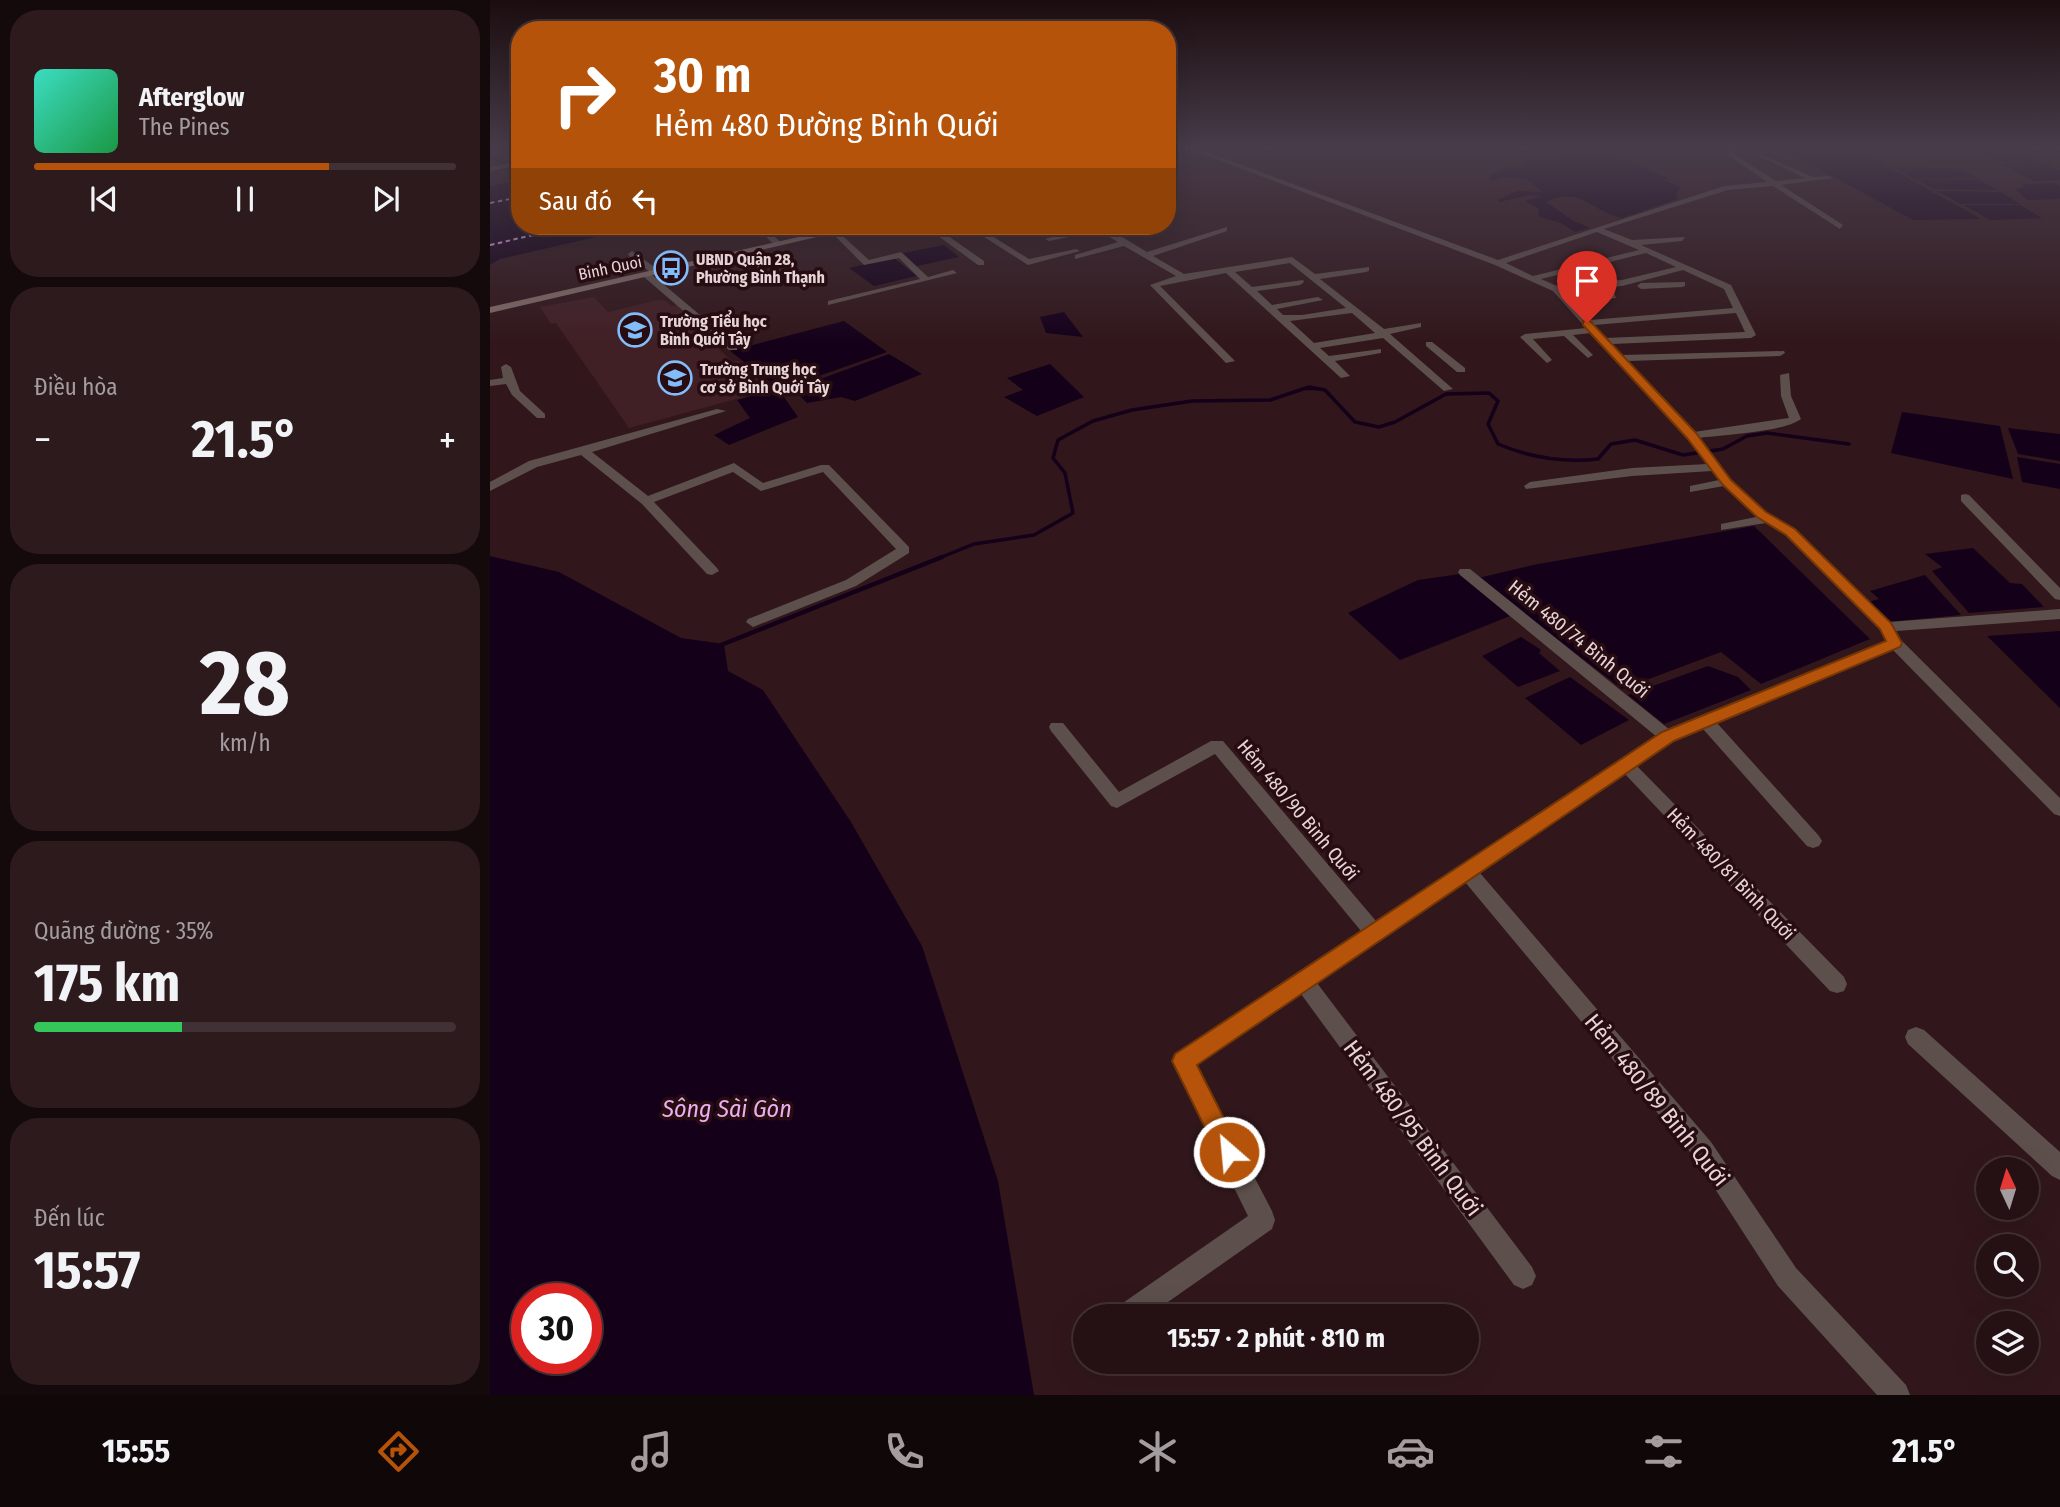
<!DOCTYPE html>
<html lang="vi">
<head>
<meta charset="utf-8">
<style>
  :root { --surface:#251114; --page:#2d1a1d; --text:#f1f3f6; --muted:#a39da0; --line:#423134; --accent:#b45309 }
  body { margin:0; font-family:"Fira Sans Condensed",sans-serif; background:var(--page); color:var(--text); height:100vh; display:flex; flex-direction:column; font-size:26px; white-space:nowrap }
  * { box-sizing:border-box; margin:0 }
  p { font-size:23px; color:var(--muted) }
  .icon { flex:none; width:38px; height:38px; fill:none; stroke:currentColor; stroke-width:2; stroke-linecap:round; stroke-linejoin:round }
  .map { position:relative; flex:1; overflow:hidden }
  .panel { display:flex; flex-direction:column; gap:10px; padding:10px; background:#14090b; width:490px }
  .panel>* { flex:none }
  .hud { position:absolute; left:21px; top:21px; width:665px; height:214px; border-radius:28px; box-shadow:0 7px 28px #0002,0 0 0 2px var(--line); background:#b45309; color:#fff; overflow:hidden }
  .needle { width:46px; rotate:356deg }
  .fabs { position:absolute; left:1486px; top:1157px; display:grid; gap:14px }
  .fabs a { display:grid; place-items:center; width:63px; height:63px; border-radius:50%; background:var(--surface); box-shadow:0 7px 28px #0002,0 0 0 2px var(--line); font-size:35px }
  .speed { position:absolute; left:21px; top:1283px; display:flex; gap:14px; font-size:35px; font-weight:700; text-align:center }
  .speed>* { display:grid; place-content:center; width:91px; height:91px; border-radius:50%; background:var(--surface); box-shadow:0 7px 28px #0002,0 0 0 2px var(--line); line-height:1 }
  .speed .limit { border:10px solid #d22; background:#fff; color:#111 }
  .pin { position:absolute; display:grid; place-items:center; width:60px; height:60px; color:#fff; margin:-72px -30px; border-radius:50% 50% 50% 0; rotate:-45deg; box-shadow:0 0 7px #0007 }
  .pin .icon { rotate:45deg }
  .me { position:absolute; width:77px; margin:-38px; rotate:333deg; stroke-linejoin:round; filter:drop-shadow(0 0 5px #0008) }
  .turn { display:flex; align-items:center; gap:24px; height:147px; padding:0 28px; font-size:32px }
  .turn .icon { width:91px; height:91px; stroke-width:2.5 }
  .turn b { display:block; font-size:49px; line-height:60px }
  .then { display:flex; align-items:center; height:66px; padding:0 28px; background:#0003; gap:14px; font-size:26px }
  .big { font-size:52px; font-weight:700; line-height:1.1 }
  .panel .widget { flex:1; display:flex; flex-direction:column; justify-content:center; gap:10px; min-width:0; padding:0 24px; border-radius:28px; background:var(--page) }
  .panel .dial { align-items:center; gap:0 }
  .dial b { font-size:91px; line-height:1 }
  .song { display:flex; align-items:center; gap:21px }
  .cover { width:84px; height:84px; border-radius:10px; background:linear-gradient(135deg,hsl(170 70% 55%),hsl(140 70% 35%)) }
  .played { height:7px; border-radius:4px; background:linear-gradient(90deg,var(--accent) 70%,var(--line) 70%) }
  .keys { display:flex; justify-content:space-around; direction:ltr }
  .heat { display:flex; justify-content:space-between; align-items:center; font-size:38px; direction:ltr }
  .charge { height:10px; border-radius:5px; background:linear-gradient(90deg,#34c759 35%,var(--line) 0) }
  .trip { position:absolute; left:583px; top:1304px; width:406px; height:70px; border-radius:35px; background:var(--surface); box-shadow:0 7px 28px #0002,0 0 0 2px var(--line); font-weight:700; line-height:70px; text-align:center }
  .dock { display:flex; height:112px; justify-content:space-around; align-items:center; background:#0f0708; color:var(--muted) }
  .dock .icon { width:49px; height:49px }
  .dock .on { color:var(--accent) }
  .dock b { font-size:32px; color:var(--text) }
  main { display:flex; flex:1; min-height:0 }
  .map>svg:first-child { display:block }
</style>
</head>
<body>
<main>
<section class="panel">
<div class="widget">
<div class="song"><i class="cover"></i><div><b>Afterglow</b><p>The Pines</p></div></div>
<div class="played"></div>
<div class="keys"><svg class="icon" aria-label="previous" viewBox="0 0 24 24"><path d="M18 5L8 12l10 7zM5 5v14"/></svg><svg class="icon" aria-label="pause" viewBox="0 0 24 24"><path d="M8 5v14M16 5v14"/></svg><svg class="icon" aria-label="next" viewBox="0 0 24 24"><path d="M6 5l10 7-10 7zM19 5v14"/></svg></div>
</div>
<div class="widget"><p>Điều hòa</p>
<div class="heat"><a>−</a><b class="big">21.5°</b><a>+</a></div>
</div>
<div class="widget dial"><b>28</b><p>km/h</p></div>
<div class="widget"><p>Quãng đường · 35%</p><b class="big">175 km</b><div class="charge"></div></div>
<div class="widget"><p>Đến lúc</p><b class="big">15:57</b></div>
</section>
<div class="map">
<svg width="1570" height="1395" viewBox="0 0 1570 1395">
  <rect width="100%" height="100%" fill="#31171b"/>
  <path fill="#412025" d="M104 297 118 312 168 300 176 301 182 306 190 304 228 337 219 340 242 361H248L278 387 272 392 139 428 66 323 61 324 50 307Z"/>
  <path fill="#150019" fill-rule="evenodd" d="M1274 148H1365L1491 219 1423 220 1302 154Z
    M1485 148H1521L1550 160 1507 162Z
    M1102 153 1131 158 1177 178 1174 180 1191 188 1186 193 1188 199 1132 218C1102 212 1091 185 1056 202L1084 221 1100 228 1085 232 1071 223 1048 216 1049 209 1035 201 1052 196 1039 195 1010 202 1007 200 1027 191 1053 192 1036 179 1014 177 1002 181 999 176C1014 167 1016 167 1036 167L1034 163Z
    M1552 162 1570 170V180L1544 181 1511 164Z
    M1402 167 1472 169 1487 178 1424 179Z
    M1488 179 1508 190 1443 189 1427 180Z
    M30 180V226H154L10 259 0 265V186Z
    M1565 183 1570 186V199L1537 200 1525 189 1532 188 1534 184Z
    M1447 191 1511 192 1530 204H1471Z
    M1474 205H1530L1552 218 1500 220Z
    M454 245 469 257 427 266 413 253Z
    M404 258 427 276 384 286 359 268Z
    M574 312 593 337 556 333 550 317Z
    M354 321 397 352 289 390 308 417 239 445 224 435 260 418 247 400 272 393 284 385 240 351Z
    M399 354 432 374 365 401 351 397 317 403 303 389Z
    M560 364 594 397 547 416 514 397 533 390 517 378Z
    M1412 412 1510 426 1523 479 1401 453Z
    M1518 428 1570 434V461L1528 454Z
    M1527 457 1570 464V489L1532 482Z
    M1264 526 1380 639 1271 684 1231 652 1132 689 988 578 1043 565Z
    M1483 548 1520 583 1532 584 1554 607 1479 613 1442 571 1452 567 1435 554Z
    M0 556 69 572 191 638 234 644 238 671 273 690 361 822 432 946 508 1181 544 1395H0ZM37 1298H96V1358H37Z
    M970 574 1020 616 910 660 858 613 928 580Z
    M1435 575 1471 615 1396 622 1378 602 1389 599 1380 591Z
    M1570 631V708L1497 636Z
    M1031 637 1051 650 1049 653 1070 671 1028 687 992 656Z
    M1218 666 1248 677 1261 690 1174 724 1138 695Z
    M1080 677 1139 720 1091 745 1035 698Z"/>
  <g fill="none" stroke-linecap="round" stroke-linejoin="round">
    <path stroke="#150019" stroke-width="2" d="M0 156 30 174"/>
    <path stroke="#150019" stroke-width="2.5" d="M811 389H831"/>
    <path stroke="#150019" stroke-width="3.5" d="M447 559 484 544 544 535 583 513 575 473 563 458 568 440 603 421 642 410 702 401 780 400 819 387 835 390 865 422 889 427 905 422 956 394 999 393 1008 401 998 424 1008 444C1041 458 1072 463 1108 459L1121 444 1145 440 1193 455 1233 449 1257 436 1277 433 1359 444"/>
    <path stroke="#150019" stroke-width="4.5" d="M231 645 452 557"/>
    <path stroke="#ebaff1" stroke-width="2" stroke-dasharray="4.5 3.5" stroke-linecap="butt" d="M0 203 30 197
      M0 245 82 226"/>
    <path fill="#5d504c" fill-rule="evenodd" d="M697 148H706L1008 260 1234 186 1277 182 1241 157 1235 148H1241L1245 155 1286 181 1315 178 1269 156V154L1323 177 1339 176 1343 178 1291 185 1353 225 1350 229 1283 186 1238 190 1114 229 1142 240 1195 237 1192 241 1151 245 1241 285 1266 335 1261 338 1122 344 1132 355 1294 351 1295 353 1290 356 1138 361 1204 432 1299 418 1291 396 1290 375 1299 373 1301 396 1311 419C1294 432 1232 435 1209 438L1241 479 1275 512 1305 529 1399 622 1570 609V619L1406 631 1411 640 1570 798V816L1564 814 1403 650 1227 723 1329 836 1332 841 1329 846 1323 848 1317 846 1213 729 1184 741 1147 766 1354 977 1357 984 1354 991 1347 993 1340 991 1135 774 990 873 1221 1142 1306 1268 1416 1385 1420 1395H1387L1288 1286 1205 1158 975 882 827 983 1042 1267 1046 1276 1042 1285 1033 1289 1024 1285 811 994 706 1065 782 1211 785 1220 782 1229 658 1316H627L630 1305 758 1216 685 1068 682 1061 685 1054 871 931 725 754 627 808 621 806 561 731 559 727 561 723H573L629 792 721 741H733L886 921 1167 737 970 575 968 572 970 569H980L1180 730 1396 641 1390 630 1295 535 1276 523 1231 530V524L1266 517 1234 486 1200 492V486L1229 480 1222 471 1142 476 1036 489 1034 486 1040 482 1142 468 1217 464 1197 438 1101 333 1083 335 1103 355 1098 358 1074 336 1043 339 1062 360 1057 363 1032 339 1030 337 1035 334 1096 328 1063 291 1005 265ZM1107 232 1149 250 1043 276 1016 263ZM1156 253 1186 267 1132 280 1067 286 1051 279ZM1193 270 1234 289 1243 308 1100 320 1083 302 1126 298 1122 288H1116L1117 294 1078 297 1073 291 1132 286ZM1246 313 1255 332 1116 338 1104 325Z
      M30 161V165L0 171V167Z
      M264 226H272L293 244 286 246Z
      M454 226H470L451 231 494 261V265H488L440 230Z
      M477 226H486L539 259 586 249 590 251 538 265Z
      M603 226H614L657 252 737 227V231L663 256 694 274 802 257 825 274 879 267V271L876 272 830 279 894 329 931 323V327L900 334 963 389 954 391 893 338 830 348 839 356 891 349V353L845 361 860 376 851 378 736 273 670 286 745 361 736 363 660 285 686 276 634 246 585 259V255L628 242 609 231 559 241 555 239ZM800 263 856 308 812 315H793L787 309 833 300 828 297 782 305 767 291 810 285 814 282 813 280 762 287 745 272ZM862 313 885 333 824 343 800 321Z
      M345 229 379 260 411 252 438 277 463 270 467 273 338 305V301L430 279 409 258 374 265 342 233Z
      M142 251 170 271V275H164L139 256 138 254Z
      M154 273H160L247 346V350H239L154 277Z
      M1195 282V286L1192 287 1151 289 1147 286 1151 283Z
      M936 342H942L975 368V372H967L936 346Z
      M16 364 21 367 30 391 55 414V418H47L22 395 16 384 0 386V380L13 378 11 367Z
      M227 409 236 411 102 452 158 496 244 463 273 483 331 465H339L419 547V553L366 586 263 627 256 622 258 619 356 580 406 549 333 472 271 491 243 472 164 502 227 568 229 571 222 575 217 574 152 504 91 455 47 467 0 491V482L39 461Z
      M1475 494 1479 495 1570 588V600L1565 599 1471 501V495Z
      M1426 1027 1434 1030 1570 1152V1180L1562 1176 1418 1044 1415 1037 1418 1030Z"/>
    <path fill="#806a65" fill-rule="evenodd" d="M357 226H374L0 313V307Z"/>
  </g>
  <linearGradient id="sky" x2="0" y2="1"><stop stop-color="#1b0d0f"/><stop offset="0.43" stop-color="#483c4a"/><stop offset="1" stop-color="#483c4a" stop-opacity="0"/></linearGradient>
  <rect width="1570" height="343" fill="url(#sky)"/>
  <path fill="#b45309" stroke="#753606" stroke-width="2" d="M1093 321H1100L1206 433 1241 480 1276 512 1305 529 1401 623 1412 643 1410 647 1184 741 707 1065 751 1152 747 1160 739 1164 731 1160 682 1061 685 1054 1172 732 1396 641 1390 629 1296 535 1267 517 1233 485 1197 438 1093 325Z"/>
  <defs>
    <symbol id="bus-ring" viewBox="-11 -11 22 22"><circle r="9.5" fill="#270d12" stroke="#83bcfb" stroke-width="1.5"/><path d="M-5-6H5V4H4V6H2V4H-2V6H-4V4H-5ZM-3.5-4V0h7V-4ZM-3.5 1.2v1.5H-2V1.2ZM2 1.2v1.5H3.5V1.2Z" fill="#83bcfb"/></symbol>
    <symbol id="school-ring" viewBox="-11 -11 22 22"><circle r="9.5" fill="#270d12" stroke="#83bcfb" stroke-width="1.5"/><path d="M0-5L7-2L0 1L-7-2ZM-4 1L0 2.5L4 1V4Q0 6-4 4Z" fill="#83bcfb"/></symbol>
  </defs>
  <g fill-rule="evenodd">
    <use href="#bus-ring" x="162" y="249" width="38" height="38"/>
    <use href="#school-ring" x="126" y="311" width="38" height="38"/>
    <use href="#school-ring" x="166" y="359" width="38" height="38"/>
  </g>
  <g text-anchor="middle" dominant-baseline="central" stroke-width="7" stroke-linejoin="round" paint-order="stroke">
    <g font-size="16" font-weight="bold" fill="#e7d4d6" stroke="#270d12" text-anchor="start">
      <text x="206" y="259">UBND Quận 28,<tspan x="206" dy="18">Phường Bình Thạnh</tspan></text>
      <text x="170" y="321">Trường Tiểu học<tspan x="170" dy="18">Bình Quới Tây</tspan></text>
      <text x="210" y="369">Trường Trung học<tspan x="210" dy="18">cơ sở Bình Quới Tây</tspan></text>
    </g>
    <g font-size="16" fill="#e7d4d6" stroke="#270d12">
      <text transform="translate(120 268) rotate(-12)">Binh Quoi</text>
    </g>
    <g font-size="19" fill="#e7d4d6" stroke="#270d12">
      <text transform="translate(1089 639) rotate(39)">Hẻm 480/74 Bình Quới</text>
      <text transform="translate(808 810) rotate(50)">Hẻm 480/90 Bình Quới</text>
      <text transform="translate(1241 874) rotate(46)">Hẻm 480/81 Bình Quới</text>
    </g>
    <g font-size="23" fill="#e7d4d6" stroke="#270d12">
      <text transform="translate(1167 1100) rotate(51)">Hẻm 480/89 Bình Quới</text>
      <text transform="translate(923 1128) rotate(53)">Hẻm 480/95 Bình Quới</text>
    </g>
    <g font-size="24" font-style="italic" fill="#ebaff1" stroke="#270d12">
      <text x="237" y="1109">Sông Sài Gòn</text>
    </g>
  </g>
</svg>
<div class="fabs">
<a><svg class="needle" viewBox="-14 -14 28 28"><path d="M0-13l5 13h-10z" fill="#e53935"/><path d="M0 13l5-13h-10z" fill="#a39da0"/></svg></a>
<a><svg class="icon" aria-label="search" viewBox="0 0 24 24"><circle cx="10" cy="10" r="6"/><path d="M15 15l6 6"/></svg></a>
<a><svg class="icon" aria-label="layers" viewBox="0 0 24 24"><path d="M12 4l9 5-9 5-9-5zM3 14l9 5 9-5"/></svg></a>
</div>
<div class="speed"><div class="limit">30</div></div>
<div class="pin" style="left:1097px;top:323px;background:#d93025"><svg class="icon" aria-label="arrive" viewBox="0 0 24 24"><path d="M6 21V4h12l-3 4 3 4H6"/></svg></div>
<svg class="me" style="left:739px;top:1152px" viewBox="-20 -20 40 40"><circle r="17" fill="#b45309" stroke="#fff" stroke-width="3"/><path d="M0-11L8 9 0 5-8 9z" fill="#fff"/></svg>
<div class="trip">15:57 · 2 phút · 810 m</div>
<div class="hud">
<div class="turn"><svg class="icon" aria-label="right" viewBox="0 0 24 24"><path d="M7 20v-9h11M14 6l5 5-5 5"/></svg><div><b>30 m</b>Hẻm 480 Đường Bình Quới</div></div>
<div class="then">Sau đó<svg class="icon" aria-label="left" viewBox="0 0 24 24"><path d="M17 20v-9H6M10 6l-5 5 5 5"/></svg></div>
</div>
</div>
</main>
<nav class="dock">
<b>15:55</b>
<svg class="icon on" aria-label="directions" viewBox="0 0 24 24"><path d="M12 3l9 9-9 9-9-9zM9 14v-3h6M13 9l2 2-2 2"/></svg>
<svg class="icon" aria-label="music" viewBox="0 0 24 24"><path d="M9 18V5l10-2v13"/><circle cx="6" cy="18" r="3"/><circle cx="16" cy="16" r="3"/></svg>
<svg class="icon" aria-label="phone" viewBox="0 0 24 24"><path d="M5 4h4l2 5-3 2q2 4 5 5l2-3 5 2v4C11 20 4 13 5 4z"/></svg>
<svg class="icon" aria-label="climate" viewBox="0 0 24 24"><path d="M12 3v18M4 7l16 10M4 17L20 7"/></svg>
<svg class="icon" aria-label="car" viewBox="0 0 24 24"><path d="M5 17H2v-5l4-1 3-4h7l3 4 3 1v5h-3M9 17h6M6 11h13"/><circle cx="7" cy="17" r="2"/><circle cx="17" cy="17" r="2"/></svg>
<svg class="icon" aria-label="filters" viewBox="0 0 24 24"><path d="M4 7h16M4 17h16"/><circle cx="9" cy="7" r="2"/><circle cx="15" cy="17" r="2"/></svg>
<b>21.5°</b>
</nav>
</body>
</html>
